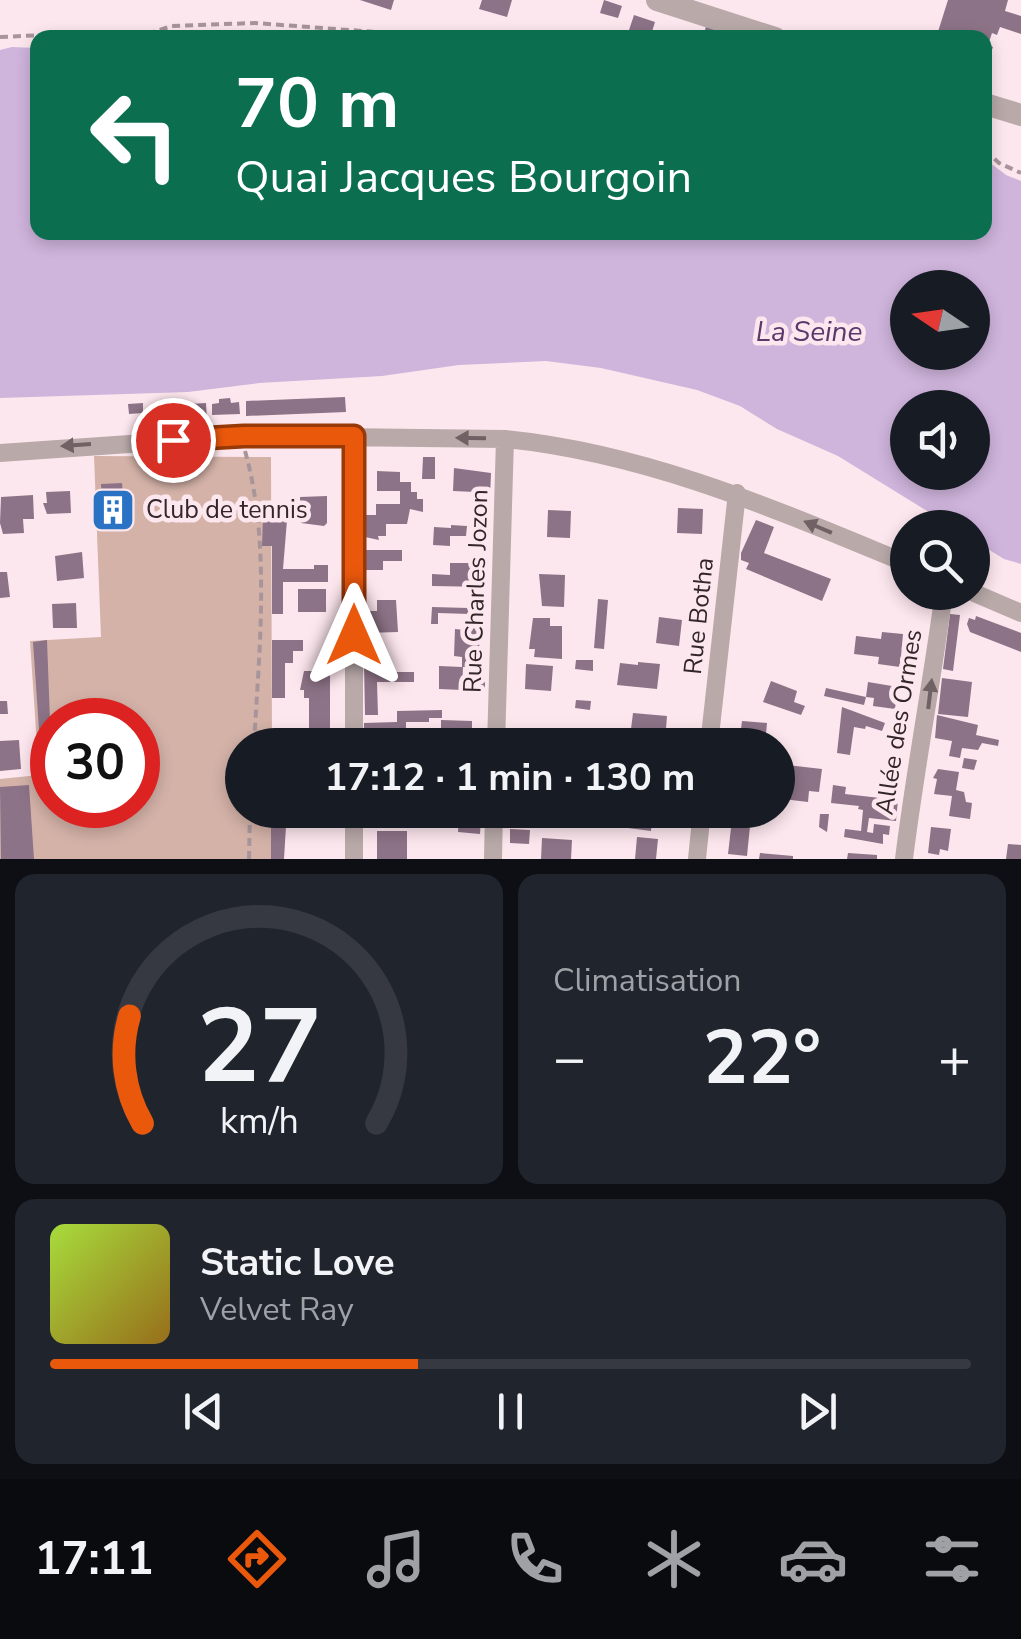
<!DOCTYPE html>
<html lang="fr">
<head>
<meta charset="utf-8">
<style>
  :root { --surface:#171b24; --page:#20242c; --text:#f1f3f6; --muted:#9ea1a6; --line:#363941; --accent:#ea580c }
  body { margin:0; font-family:"Nunito Sans",sans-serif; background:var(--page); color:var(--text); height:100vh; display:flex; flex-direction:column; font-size:38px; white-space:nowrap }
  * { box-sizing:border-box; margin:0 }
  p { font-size:32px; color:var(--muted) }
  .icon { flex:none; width:55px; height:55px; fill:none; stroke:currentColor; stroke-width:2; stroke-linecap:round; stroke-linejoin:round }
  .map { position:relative; height:859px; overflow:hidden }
  .side { display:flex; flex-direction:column; gap:15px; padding:15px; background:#0d0f14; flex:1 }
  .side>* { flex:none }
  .banner { position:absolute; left:30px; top:30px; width:962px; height:210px; border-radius:20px; box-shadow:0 5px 15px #0003; background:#0b6e4f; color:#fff; overflow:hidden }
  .needle { width:65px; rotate:283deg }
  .tools { position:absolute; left:890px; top:270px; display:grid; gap:20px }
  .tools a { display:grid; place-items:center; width:100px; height:100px; border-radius:50%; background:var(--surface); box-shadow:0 5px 15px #0003; font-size:50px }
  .speed { position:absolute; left:30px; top:698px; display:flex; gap:20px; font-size:50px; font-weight:700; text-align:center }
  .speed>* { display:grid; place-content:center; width:130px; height:130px; border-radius:50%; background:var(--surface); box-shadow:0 5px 15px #0003; line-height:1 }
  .speed .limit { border:15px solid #d22; background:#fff; color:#111 }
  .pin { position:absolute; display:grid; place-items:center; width:85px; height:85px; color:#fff; margin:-42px; border:5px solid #fff; border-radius:50%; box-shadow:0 2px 10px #0007 }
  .me { position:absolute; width:110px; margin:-55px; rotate:0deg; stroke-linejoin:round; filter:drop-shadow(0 0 8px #0008) }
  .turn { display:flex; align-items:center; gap:35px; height:210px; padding:0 40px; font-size:45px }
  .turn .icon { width:130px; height:130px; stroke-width:2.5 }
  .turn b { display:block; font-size:70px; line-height:85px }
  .big { font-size:75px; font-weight:700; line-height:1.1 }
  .side .tile { flex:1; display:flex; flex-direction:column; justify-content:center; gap:15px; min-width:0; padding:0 35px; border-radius:20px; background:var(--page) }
  .side .dial { align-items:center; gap:0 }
  .dial svg { height:260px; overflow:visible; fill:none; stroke:var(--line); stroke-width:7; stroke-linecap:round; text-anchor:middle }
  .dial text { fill:var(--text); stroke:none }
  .song { display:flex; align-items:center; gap:30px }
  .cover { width:120px; height:120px; border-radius:15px; background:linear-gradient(135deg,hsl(80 70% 55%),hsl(40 70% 35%)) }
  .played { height:10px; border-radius:5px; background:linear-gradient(90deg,var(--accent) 40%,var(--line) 40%) }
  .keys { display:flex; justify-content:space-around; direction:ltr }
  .heat { display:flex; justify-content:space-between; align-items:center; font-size:55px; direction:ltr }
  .side .tiles { flex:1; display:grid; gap:15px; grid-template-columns:1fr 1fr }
  .tile:last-child { grid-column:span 2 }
  .trip { position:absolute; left:225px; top:728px; width:570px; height:100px; border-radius:50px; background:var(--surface); box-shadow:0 5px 15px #0003; font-weight:700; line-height:100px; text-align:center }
  .menu { display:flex; height:160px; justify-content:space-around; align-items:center; background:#090b0e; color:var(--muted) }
  .menu .icon { width:70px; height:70px }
  .menu .selected { color:var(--accent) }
  .menu b { font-size:45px; color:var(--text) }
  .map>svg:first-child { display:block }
</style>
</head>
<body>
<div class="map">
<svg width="1021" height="859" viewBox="0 0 1021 859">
  <rect width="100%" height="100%" fill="#fde7ee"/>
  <path fill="#d4b2a8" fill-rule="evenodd" d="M94 456 271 457 272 745H242V810H271V859H0V779L39 775 30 641 101 637ZM52 720H138V805H52Z"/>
  <path fill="#cfb4dc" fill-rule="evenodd" d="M323 30 388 37H162L180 33Z
    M12 47 37 48 38 232H985V159L1006 175 1021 181V564L1004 559 973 540 972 528 953 527 838 456 777 429 740 406 697 390 601 368 546 361 459 365 382 376 259 383 188 392 0 398V50ZM908 288H972V352H908ZM908 408H972V472H908Z"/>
  <path fill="#8d7387" d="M360 0H394L391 10Z
    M482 0H512L507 17 479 9Z
    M604 0 622 6 618 18 600 13Z
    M948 0H1008L1005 11 1021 16V34L1000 27 997 35 992 33 988 45 993 47 985 69V38H936Z
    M634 15 655 22 650 38 628 33Z
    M706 26 734 34 733 38H703Z
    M345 397 346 412 246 416V401Z
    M230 398 231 403 239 402 240 414 212 415V404L219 403V399Z
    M143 403V413L129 414 128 404Z
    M206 403 207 421 158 424 157 406Z
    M423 457H435V479H422Z
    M454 468 491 473 490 498H475V492L453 491Z
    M377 471 400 472V482H411V492H417V499H423V512L410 509 407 524H386V536H378L379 540 365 537V515H376V504H400V491H377Z
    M122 483 123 495H127L128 525 103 526 101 484Z
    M70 491 71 513 47 514 43 503H47L46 492Z
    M33 495 34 519H23L24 533 3 534 0 523 1 497Z
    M327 496V523L324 526 301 523 300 497Z
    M275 507 288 508 283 569H314V565H328V582H283V614H272V546H262L263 518 272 519Z
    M678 508 703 509 702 534 677 533Z
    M548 510 571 511 570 538 547 537Z
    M756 520 774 527 764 553 831 579 822 601 746 569 749 563 741 560V553Z
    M451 525 467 526 466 536H450V546L433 545 434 527 451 528Z
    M365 550H402V561H383V570H365Z
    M82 552 84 578 57 581 55 556Z
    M450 563H488V587L432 586V574L450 575Z
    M706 563H711L708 601 702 600Z
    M0 572H7L10 597 0 598Z
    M539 574 565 575 564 607 542 606Z
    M298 589H326V612H298Z
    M598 599 608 600 604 649 594 648Z
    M377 600H396L398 632 365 633V611H377Z
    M76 603 77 628H53L52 604Z
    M432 607 469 608V614L438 613V624H431Z
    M950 614 960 615 953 671 943 669Z
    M976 616 1021 633V652L970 632 967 624 969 618 975 620Z
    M659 617 682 620 679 646 656 643Z
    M464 618 480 619 479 657H475V667H463L462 690 439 689V666L462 667V657L454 656 455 629 464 630Z
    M533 618H550V626H562V659L534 657 535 649H529Z
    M882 632 903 634 900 667 878 664 879 657 854 654 856 636 881 639Z
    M47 640 52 773H42L33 642Z
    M272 640H303V651H293V663H285V698H272Z
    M576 660H593V671L575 669Z
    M638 662 660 664 657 689 617 685 620 663 638 665Z
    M364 663H381L382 672H414V682H377L378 715H365Z
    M526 664 553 666 551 691 525 689Z
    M304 671H330V728H309V698H304V690H300Z
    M473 675H485V688H473Z
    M942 678 972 682 968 717 938 714Z
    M771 681 797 691 794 702 805 706 801 715 763 702Z
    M868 682 898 687 895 709 873 706 874 698 866 697Z
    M826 688 866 697 864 705 824 696Z
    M576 700 591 701 590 710 575 708Z
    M0 701H7L8 714H0Z
    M842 707 885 723 882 731 866 726 865 729 854 727 850 755 837 753Z
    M442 710V718H429V722H406V745H387L388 734H364V723L397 722V711Z
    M633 713 667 716 665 741 630 737Z
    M937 715 978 725 976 735 999 740 998 746 982 743 978 750 962 748 960 758 949 756 952 741 935 738Z
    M441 720 472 721V733L466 732 465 745 441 744Z
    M742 721 767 723 765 745H739Z
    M511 739 554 742V745H511Z
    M19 740 21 769 0 771V741Z
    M964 758 977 760 974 770 962 768Z
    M787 765 822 769 819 792 809 791 808 802 783 799Z
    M938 769 959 772 956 790 964 792 966 802 972 803 970 819 949 816 952 796 934 794 937 779 933 778Z
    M29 785 34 859H1L0 787Z
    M833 785 846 787 845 794 898 800 896 821 869 818 867 832 873 833 874 824 890 826 889 835 883 834V844L844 837 845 829 861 831 863 810 858 809 859 806 831 803Z
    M271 810H287L284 859H271Z
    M409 810H434V817H409Z
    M532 810H562L561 821 531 819Z
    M622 810H653L651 831 620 827Z
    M725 810H743L741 825 750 826 747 856 728 854 731 828 723 827Z
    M820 814H829L827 832 819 827Z
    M459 818H481L480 834 458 832Z
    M931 827 951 829 948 851 940 849 939 855 928 853Z
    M510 829 530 830 529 844 510 843Z
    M377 831H407V859H377Z
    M637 837 658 839 656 859H635Z
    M542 838 572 840 571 859H541Z
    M1008 844 1021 845V859H1006Z
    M760 853 793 856V859H759Z
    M848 853 877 855V859H847Z"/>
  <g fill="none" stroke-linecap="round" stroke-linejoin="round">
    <path stroke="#a7959b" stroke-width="4" stroke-dasharray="8 5" stroke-linecap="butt" d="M0 37 108 32 122 38
      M135 38 172 26 255 23 457 38
      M985 150 999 163 1021 173
      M245 451C271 542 259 652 254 745
      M249 859 250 810"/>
    <path stroke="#b9a9a9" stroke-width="18" d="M0 453 244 436 505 439C647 453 777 510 908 564
      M972 592 1021 613
      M354 745V436
      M496 745 505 439
      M709 745 737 493
      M354 859V810
      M493 859 494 810
      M697 859 702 810
      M904 859C915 770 932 682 944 592"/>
    <path stroke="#b9a9a9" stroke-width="22" d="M657 0 775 38
      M985 104 1021 115"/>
  </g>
  <defs><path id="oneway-solid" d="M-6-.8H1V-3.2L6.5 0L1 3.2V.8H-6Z" transform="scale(2.5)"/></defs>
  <g fill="#6f6164">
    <use href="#oneway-solid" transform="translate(471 438) rotate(-179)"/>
    <use href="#oneway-solid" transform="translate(76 445) rotate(176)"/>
    <use href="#oneway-solid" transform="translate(818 527) rotate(-157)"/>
    <use href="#oneway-solid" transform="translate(930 694) rotate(-83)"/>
  </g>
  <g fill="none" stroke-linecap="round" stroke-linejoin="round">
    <defs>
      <path id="route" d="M173 440 244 436H354V635"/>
    </defs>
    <use href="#route" stroke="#983908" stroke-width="25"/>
    <use href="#route" stroke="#ea580c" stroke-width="18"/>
  </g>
  <defs>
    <symbol id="building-square" viewBox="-11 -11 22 22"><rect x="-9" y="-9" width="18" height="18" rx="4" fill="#2a73c4" stroke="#fde7ee"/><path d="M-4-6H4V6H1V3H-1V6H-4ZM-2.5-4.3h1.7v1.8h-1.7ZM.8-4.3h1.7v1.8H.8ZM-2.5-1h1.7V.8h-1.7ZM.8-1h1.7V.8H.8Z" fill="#fff"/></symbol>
  </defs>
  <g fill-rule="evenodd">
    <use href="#building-square" x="88" y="485" width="50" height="50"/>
  </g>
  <g text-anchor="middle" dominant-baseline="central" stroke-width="9" stroke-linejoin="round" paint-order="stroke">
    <g font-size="25" fill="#33262b" stroke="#fde7ee" text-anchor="start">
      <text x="146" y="510">Club de tennis</text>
    </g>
    <g font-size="25" fill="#33262b" stroke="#fde7ee">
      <text transform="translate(476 591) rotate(-88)">Rue Charles Jozon</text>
      <text transform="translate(699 616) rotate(-84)">Rue Botha</text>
      <text transform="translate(899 722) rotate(-81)">Allée des Ormes</text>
    </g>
    <g font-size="28" font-style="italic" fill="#5c396c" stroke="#fde7ee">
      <text x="809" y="332">La Seine</text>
    </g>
  </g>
</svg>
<div class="tools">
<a><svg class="needle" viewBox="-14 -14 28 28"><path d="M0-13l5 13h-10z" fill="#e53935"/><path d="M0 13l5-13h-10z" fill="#9ea1a6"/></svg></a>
<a><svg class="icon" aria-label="sound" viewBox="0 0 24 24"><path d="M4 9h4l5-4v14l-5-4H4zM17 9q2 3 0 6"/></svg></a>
<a><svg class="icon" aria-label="search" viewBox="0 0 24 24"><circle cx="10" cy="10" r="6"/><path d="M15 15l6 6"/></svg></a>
</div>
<div class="speed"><div class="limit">30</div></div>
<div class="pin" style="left:173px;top:440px;background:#d93025"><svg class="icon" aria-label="arrive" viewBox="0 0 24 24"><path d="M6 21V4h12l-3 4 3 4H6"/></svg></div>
<svg class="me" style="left:354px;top:635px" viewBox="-20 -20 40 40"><path d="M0-17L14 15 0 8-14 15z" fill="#ea580c" stroke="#fff" stroke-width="4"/></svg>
<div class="trip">17:12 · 1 min · 130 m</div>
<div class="banner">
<div class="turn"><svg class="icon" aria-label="left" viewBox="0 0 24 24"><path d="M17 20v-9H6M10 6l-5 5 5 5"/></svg><div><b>70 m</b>Quai Jacques Bourgoin</div></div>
</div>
</div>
<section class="side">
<div class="tiles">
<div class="tile dial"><svg viewBox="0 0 100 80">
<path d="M14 69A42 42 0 1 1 86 69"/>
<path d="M14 69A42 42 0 0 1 10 36" stroke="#ea580c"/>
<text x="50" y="56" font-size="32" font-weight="700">27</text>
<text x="50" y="72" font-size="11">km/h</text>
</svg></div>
<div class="tile"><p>Climatisation</p>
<div class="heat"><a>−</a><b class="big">22°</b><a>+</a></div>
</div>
<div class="tile">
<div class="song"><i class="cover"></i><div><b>Static Love</b><p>Velvet Ray</p></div></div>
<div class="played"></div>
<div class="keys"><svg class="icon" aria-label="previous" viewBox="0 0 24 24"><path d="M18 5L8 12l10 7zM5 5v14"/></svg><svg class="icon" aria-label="pause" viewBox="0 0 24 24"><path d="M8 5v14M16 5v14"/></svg><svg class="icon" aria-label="next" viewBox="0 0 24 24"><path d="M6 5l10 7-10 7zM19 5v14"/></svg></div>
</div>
</div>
</section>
<nav class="menu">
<b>17:11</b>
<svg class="icon selected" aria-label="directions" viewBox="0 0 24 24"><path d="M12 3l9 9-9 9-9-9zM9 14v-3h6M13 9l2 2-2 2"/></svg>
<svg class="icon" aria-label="music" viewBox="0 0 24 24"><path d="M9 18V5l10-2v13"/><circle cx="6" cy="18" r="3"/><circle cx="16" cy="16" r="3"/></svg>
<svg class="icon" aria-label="phone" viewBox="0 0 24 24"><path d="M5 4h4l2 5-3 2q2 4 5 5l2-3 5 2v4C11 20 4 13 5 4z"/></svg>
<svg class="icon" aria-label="climate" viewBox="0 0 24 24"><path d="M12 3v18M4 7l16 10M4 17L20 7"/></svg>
<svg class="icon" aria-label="car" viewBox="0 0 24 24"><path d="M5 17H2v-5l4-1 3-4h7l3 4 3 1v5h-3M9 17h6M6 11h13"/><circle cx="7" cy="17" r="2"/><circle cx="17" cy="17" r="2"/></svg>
<svg class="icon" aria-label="filters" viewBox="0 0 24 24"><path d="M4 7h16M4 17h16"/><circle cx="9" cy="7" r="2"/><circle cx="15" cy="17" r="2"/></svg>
</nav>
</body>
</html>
